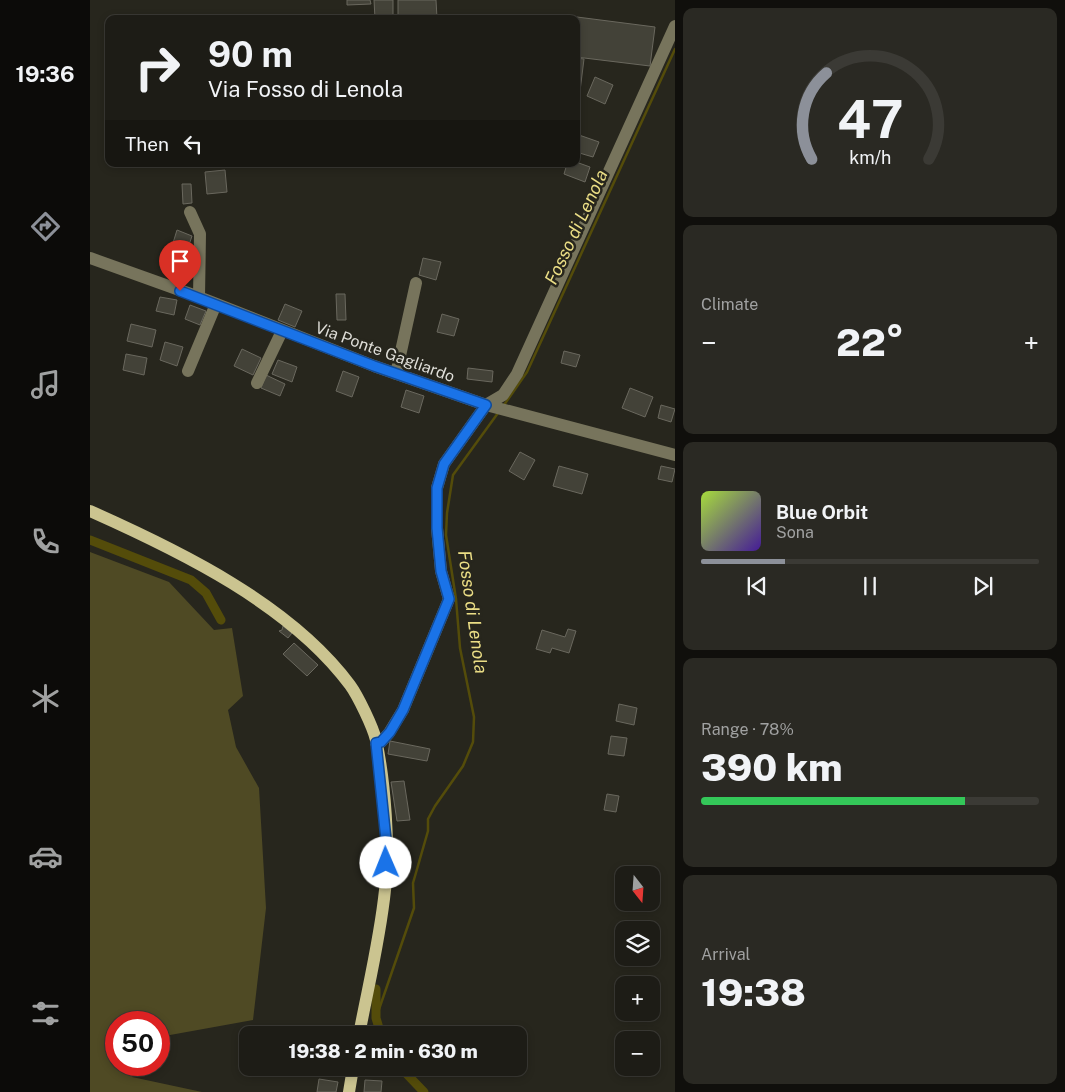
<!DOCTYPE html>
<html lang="en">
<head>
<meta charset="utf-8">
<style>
  :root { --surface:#1d1c16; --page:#2a2923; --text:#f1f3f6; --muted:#a0a1a1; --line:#3b3a35; --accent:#8c9099 }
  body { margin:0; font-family:"Public Sans",sans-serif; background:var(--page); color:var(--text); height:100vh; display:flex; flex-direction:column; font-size:19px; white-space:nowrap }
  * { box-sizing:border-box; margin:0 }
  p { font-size:16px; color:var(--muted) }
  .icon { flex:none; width:28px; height:28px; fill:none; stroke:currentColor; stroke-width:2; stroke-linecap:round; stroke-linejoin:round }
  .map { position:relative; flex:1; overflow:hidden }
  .details { display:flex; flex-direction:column; gap:8px; padding:8px; background:#100f0c; width:390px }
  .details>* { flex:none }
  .banner { position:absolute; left:15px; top:15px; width:475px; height:152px; border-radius:10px; box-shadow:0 2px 8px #0003,0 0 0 1px var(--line); background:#1d1c16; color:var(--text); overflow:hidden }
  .needle { width:32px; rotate:163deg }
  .fabs { position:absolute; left:525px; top:866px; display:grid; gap:10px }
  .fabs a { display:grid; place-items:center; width:45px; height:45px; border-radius:10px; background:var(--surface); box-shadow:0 2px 8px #0003,0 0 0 1px var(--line); font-size:25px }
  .speed { position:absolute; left:15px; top:1011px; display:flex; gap:10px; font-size:25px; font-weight:700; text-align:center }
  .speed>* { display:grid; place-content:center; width:65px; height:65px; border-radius:50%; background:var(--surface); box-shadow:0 2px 8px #0003,0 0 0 1px var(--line); line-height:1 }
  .speed .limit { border:8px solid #d22; background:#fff; color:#111 }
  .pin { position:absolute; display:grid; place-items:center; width:42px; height:42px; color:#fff; margin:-51px -21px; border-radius:50% 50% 50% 0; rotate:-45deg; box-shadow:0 0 5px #0007 }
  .pin .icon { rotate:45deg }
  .me { position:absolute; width:55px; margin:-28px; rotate:359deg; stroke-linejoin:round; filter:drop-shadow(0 0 4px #0008) }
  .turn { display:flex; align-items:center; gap:18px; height:105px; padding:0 20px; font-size:22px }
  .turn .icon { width:65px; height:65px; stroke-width:2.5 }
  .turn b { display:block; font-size:35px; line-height:42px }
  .then { display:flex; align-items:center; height:48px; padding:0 20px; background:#0003; gap:10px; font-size:19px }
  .big { font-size:38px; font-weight:800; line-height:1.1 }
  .details .card { flex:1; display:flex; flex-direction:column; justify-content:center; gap:8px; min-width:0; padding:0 18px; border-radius:10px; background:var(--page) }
  .details .dial { align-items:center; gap:0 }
  .dial svg { height:130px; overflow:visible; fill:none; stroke:var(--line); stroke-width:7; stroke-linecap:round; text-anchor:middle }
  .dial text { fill:var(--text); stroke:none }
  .song { display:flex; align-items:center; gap:15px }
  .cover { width:60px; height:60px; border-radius:8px; background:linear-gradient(135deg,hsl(80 70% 55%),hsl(260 70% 35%)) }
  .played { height:5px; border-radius:2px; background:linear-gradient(90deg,var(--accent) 25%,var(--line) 25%) }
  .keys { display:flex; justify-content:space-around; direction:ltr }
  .heat { display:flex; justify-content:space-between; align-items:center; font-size:28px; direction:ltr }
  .charge { height:8px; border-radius:4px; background:linear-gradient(90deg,#34c759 78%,var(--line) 0) }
  .trip { position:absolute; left:149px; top:1026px; width:288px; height:50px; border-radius:10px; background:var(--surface); box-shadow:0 2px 8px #0003,0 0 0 1px var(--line); font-weight:800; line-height:50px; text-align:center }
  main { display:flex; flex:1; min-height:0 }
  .menu { display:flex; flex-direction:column; width:90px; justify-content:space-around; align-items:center; background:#0c0b09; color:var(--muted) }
  .menu .icon { width:35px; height:35px }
  .menu .on { color:var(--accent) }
  .menu b { font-size:22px; color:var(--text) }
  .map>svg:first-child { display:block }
</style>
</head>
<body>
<main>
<nav class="menu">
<b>19:36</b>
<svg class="icon on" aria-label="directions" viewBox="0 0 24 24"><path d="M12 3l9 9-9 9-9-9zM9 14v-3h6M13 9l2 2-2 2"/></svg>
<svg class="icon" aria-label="music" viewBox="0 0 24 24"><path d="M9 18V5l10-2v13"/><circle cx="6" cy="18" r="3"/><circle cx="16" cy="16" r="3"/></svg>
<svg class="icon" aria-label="phone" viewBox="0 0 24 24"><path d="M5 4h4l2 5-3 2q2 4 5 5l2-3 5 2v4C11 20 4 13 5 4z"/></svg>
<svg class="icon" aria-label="climate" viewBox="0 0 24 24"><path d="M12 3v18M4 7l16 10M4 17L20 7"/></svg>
<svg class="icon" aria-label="car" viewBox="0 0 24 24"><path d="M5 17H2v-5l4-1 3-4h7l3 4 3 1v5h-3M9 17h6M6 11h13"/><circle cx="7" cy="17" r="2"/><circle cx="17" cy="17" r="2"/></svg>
<svg class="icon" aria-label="filters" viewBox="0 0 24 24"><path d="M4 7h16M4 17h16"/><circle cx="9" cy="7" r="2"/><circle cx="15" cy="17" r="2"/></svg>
</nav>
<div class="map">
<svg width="585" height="1092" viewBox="0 0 585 1092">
  <rect width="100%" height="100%" fill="#27261d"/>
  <path fill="#4f4a24" d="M0 552 79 582 124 630 142 628 153 696 138 710 146 747 169 788 176 908 163 1020 69 1037V1022H26V1065H49L42 1077 112 1092H0Z"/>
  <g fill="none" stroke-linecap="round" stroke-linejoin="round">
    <path stroke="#544c0a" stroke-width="2.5" d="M414 405 437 372 585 49
      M286 1018 324 908 323 883 338 831V819L345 806 373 766 383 742 384 717 370 648 366 599 356 535 357 513 363 475 408 413"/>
    <path stroke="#544c0a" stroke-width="9" d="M0 540 101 580 116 593 131 620
      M286 989V1018L291 1035
      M311 1068 334 1092"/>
  </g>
  <path fill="#434238" stroke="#6a685e" d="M257 0H280L281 4 257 5Z
    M284 0H303V19H285Z
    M308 0H346L347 18 308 19Z
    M487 17 565 27 560 66 486 57Z
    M486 58 494 59 490 91H486Z
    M505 77 523 85 515 104 497 96Z
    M489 135 509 142 503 157 486 152Z
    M486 162 500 167 495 182 474 174 477 164Z
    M135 170 137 192 117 194 115 172Z
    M92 184H101L102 203 93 204Z
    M87 230 102 236 98 248 83 243Z
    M333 258 351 262 346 280 329 275Z
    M246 294H255L256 320H247Z
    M70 297 87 300 84 315 66 311Z
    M195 304 212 311 205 327 188 320Z
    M100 305 116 311 110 325 95 319Z
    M352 314 369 319 364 336 347 332Z
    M41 324 66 330 62 347 37 341Z
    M75 342 93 347 87 366 70 360Z
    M152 349 171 358 163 375 144 366Z
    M474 351 490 355 486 367 471 363Z
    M36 354 57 358 54 375 33 370Z
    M188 360 207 367 202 382 182 374Z
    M378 368 403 371 402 382 377 379Z
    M253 371 269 377 262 397 246 391Z
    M176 375 195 384 190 396 171 388Z
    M540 388 563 397 555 417 532 408Z
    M316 390 334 396 329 413 311 407Z
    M571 405 585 409 581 422 568 418Z
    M430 452 445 460 434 480 419 471Z
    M469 466 498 474 492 494 463 486Z
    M571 466 585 469 582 482 568 479Z
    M193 626 202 633 198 638 189 631 192 630Z
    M478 629 486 631 479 653 462 648 460 653 446 649 452 630 475 637Z
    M204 643 228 665 217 676 193 654Z
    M529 704 547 708 544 725 526 721Z
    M521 736 537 738 534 756 518 754Z
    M300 741 340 749 337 761 298 754Z
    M314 781 320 820 307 821 301 782Z
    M517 794 529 796 526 812 514 810Z
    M229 1079 248 1082 246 1092H227Z
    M275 1080 292 1081 291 1092H274Z"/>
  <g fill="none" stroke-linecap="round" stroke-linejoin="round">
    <path stroke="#77745c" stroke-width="12" d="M100 212 110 234 109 297
      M0 258 109 297 284 366 396 405 585 455
      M98 371 126 304
      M306 374 326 283
      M167 383 192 331
      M286 743 291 742 299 733 313 710 359 599 351 571 347 528V488L354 464 396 405 413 395 427 374 585 26"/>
    <path stroke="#cbc490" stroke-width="12" d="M0 511C90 551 201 605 260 685 268 696 283 727 286 740 295 781 300 848 295 890 290 939 278 987 269 1035
      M259 1092 263 1068"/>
  </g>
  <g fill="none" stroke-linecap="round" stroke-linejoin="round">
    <defs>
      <path id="route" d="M90 291 284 366 396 405 354 464 347 488V528L351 571 359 599 313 710 300 732 291 742 286 743 297 849 296 863"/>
    </defs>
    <use href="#route" stroke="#114b97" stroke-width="12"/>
    <use href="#route" stroke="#1a73e8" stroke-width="9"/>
  </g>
  <g text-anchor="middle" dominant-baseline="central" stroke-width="5" stroke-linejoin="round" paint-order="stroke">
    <g font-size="16" fill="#dfded8" stroke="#27261d">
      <text transform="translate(295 352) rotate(20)">Via Ponte Gagliardo</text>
    </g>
    <g font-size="18" font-style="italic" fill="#eadd85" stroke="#27261d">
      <text transform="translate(486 227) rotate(-65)">Fosso di Lenola</text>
      <text transform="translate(383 612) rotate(82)">Fosso di Lenola</text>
    </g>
  </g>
</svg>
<div class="fabs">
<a><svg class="needle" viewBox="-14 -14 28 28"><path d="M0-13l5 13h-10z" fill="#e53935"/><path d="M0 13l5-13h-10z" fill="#a0a1a1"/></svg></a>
<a><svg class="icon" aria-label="layers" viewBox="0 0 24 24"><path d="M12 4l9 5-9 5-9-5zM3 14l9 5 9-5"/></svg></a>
<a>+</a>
<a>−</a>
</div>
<div class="speed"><div class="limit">50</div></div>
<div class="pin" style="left:90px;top:291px;background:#d93025"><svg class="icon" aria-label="arrive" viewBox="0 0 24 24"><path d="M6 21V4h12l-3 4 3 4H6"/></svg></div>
<svg class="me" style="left:296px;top:863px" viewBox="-20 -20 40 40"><circle r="19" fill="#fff"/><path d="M0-13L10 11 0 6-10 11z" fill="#1a73e8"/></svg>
<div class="trip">19:38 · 2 min · 630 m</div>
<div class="banner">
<div class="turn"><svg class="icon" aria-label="right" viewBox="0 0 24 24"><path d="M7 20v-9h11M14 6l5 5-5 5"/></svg><div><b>90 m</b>Via Fosso di Lenola</div></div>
<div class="then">Then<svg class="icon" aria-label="left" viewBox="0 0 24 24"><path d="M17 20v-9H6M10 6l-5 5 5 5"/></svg></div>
</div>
</div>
<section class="details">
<div class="card dial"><svg viewBox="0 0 100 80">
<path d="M14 69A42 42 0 1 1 86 69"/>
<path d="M14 69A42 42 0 0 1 23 16" stroke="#8c9099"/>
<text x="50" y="56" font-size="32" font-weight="700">47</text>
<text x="50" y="72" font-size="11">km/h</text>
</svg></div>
<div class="card"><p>Climate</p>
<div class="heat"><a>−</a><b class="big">22°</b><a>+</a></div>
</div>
<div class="card">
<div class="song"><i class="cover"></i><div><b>Blue Orbit</b><p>Sona</p></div></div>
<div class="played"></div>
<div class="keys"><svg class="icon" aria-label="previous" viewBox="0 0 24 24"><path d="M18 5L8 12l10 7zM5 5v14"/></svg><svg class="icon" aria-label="pause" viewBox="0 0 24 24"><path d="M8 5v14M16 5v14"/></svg><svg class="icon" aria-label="next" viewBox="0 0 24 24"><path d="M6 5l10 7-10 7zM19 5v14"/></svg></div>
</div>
<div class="card"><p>Range · 78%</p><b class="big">390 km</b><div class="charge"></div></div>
<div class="card"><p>Arrival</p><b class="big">19:38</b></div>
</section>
</main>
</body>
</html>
